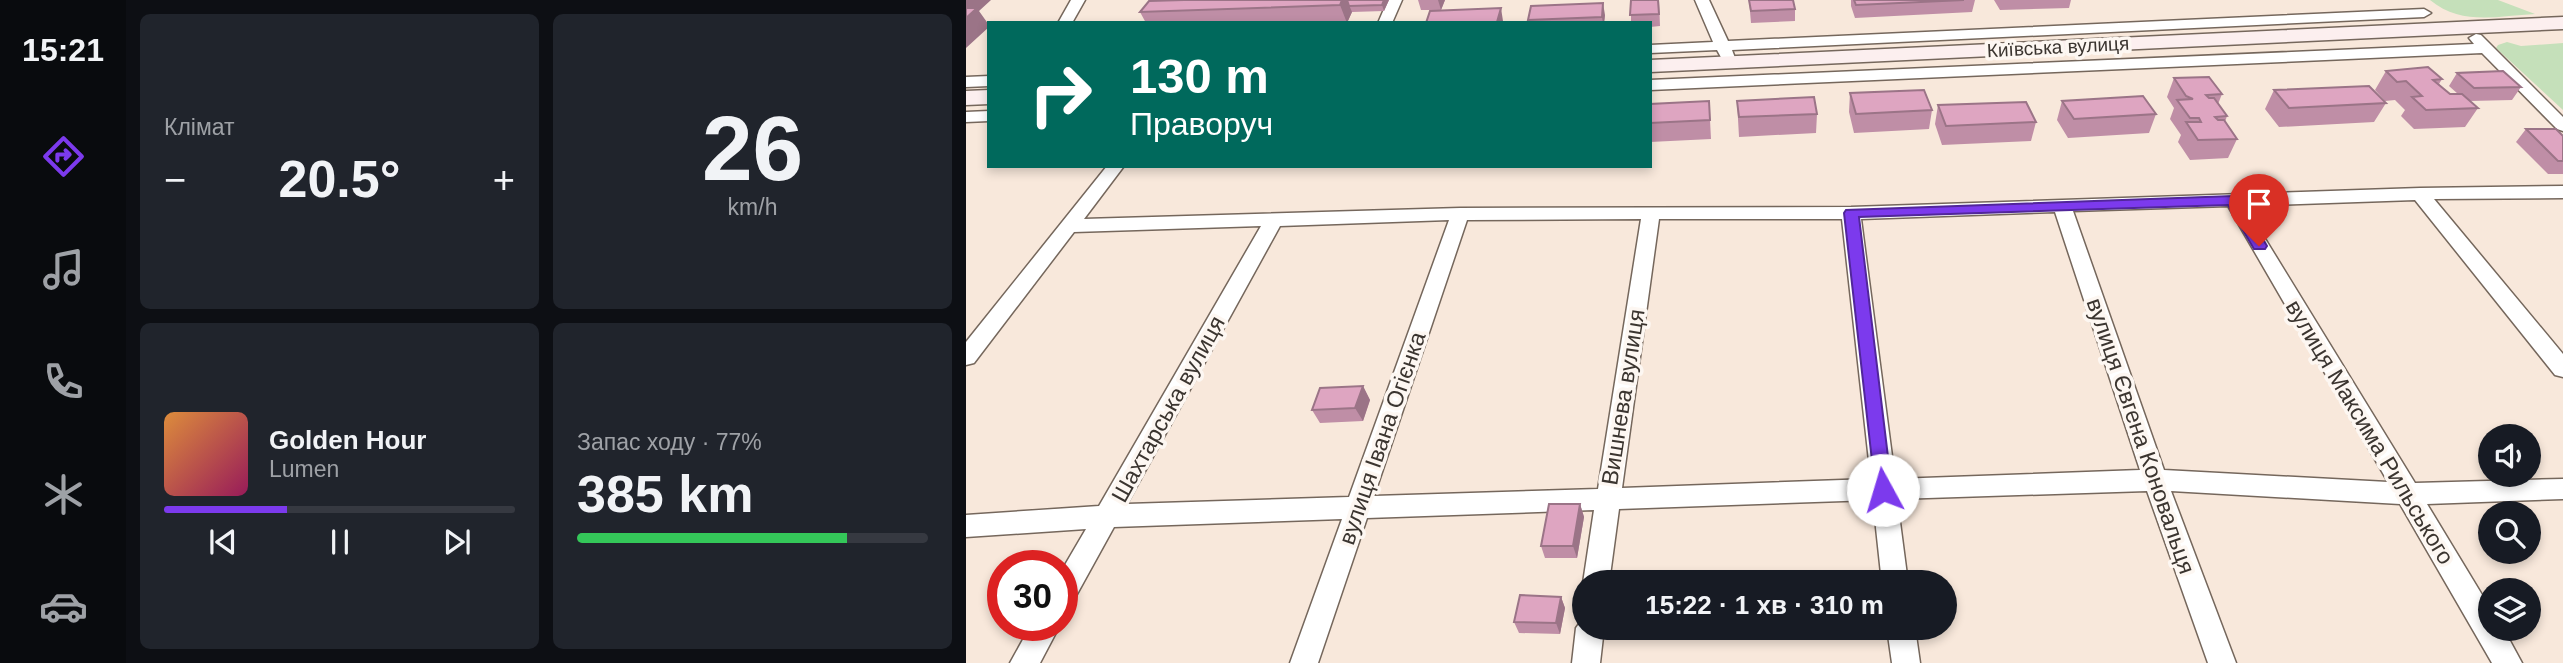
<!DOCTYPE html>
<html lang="uk">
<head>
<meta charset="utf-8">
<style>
  :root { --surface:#171b24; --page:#20242c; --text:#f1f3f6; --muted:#9ea1a6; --line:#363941; --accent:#7c3aed }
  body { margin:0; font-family:Arial,sans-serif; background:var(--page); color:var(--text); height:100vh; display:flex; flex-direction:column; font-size:26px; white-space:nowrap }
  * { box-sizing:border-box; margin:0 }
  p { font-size:23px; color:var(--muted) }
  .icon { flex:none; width:38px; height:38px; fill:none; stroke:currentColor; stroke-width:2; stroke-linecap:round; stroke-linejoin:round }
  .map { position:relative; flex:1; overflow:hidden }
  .drawer { display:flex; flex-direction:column; gap:14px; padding:14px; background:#0d0f14; width:840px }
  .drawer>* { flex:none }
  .top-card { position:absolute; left:21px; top:21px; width:665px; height:147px; border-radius:0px; box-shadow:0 4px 10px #0003; background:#00695c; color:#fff; overflow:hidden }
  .fabs { position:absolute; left:1512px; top:424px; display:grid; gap:14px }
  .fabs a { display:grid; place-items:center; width:63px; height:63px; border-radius:50%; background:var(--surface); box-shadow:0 4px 10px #0003; font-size:35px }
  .speed { position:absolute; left:21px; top:550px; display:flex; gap:14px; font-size:35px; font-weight:700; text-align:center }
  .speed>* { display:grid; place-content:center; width:91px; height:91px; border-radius:50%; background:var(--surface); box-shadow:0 4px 10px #0003; line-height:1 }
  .speed .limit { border:10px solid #d22; background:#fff; color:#111 }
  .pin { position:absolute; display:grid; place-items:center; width:60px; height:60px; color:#fff; margin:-72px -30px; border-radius:50% 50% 50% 0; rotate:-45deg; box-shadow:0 0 7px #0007 }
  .pin .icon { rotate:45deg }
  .me { position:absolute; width:77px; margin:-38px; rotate:354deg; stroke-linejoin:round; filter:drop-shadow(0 0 5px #0008) }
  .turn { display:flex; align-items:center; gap:24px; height:147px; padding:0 28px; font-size:32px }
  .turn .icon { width:91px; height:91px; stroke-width:2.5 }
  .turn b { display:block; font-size:49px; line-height:60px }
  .big { font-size:52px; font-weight:700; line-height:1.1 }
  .drawer .widget { flex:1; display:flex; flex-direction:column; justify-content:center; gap:10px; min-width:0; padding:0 24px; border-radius:10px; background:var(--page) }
  .drawer .dial { align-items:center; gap:0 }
  .dial b { font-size:91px; line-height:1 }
  .song { display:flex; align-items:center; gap:21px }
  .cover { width:84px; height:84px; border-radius:10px; background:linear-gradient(135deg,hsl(30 70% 55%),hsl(330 70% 35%)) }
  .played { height:7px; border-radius:4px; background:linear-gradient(90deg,var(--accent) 35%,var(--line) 35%) }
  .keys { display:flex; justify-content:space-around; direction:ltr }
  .heat { display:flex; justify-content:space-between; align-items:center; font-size:38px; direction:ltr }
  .charge { height:10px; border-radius:5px; background:linear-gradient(90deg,#34c759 77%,var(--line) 0) }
  .drawer .tiles { flex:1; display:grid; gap:14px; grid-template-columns:repeat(2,1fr) }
  .trip { position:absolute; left:606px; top:570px; width:385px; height:70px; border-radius:35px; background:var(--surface); box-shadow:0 4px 10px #0003; font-weight:700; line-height:70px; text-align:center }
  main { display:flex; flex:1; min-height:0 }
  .dock { display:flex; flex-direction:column; width:126px; justify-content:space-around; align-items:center; background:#090b0e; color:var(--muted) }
  .dock .icon { width:49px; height:49px }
  .dock .selected { color:var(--accent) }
  .dock b { font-size:32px; color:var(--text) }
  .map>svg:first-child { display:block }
</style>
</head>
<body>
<main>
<nav class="dock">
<b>15:21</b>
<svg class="icon selected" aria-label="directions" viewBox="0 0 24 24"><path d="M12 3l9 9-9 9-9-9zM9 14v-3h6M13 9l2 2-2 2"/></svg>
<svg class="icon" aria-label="music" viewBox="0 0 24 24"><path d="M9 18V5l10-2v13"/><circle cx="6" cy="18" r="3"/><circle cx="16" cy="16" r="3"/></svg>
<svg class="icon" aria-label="phone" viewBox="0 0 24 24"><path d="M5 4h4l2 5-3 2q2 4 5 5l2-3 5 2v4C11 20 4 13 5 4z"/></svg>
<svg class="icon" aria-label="climate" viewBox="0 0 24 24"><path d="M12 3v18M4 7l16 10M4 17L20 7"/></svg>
<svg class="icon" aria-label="car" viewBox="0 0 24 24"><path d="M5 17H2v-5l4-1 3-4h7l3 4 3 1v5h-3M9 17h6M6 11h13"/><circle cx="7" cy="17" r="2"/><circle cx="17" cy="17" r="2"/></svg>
</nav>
<section class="drawer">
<div class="tiles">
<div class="widget"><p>Клімат</p>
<div class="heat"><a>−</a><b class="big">20.5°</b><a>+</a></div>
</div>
<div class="widget dial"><b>26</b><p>km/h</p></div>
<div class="widget">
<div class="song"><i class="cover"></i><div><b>Golden Hour</b><p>Lumen</p></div></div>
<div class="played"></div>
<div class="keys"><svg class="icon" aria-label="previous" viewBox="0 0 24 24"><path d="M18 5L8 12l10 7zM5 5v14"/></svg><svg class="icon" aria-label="pause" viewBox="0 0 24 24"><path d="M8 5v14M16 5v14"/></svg><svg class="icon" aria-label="next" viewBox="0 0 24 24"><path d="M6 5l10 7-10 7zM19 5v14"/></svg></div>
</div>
<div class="widget"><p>Запас ходу · 77%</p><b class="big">385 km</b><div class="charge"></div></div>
</div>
</section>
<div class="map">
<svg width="1597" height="663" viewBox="0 0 1597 663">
  <rect width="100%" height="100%" fill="#f8e8db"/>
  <path fill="#c5e0ba" d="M1464 0H1532L1569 14C1530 16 1496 26 1464 0Z
    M1541 42 1555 46 1597 43V110L1530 48 1532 45Z"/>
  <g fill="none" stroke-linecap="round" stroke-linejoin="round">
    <defs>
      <path id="street" d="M105 0H119L106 23H92Z
        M422 0H436L426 23H412Z
        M729 0H743L762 41 1458 9 1465 13 1458 17 766 50 769 58 762 62 757 61 751 50 684 53V45L747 42Z
        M1510 34 1515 35 1597 117V131L1591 129 1516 53 684 90V80L1508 44 1503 38Z
        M23 76V86L0 87V77Z
        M23 111V121L0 122V112Z
        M141 166H158L118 219 494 208 885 207 1454 188 1597 186V198L1468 199 1597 354V377L1589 375 1449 200 1279 206 1449 483 1597 479V499L1461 504 1524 608V628H1537L1556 663H1526L1434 504 1205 491 1270 663H1242L1181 491 931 499 942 583H916L907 500 653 509 643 583H618V585L617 583 628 510 401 518 352 663H324L376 519 148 527 105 605 96 608V570L120 529 0 537V515L133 506 295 226 108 232 8 363 0 365V342ZM1262 206 1422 482 1198 470 1107 211ZM1089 212 1174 470 929 479 895 219ZM675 219 632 489 408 496 501 220ZM693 219H876L905 479 656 488ZM483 220 383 497 161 504 314 226Z
        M618 617V628H638L634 663H606L610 628Z
        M65 625H94L74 663H44Z
        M921 628H949L954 663H926Z"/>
      <path id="secondary" d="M1597 17V29L684 72V60Z
        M23 90V104L0 105V91Z"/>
    </defs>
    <use href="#street" stroke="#75675c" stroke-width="3"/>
    <use href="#secondary" stroke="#75675c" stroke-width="3"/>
    <use href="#street" fill="#fff" fill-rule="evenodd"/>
    <use href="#secondary" fill="#fcefef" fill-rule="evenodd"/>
  </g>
  <path fill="#bf8ea6" d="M423 0 418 11 386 12 381 23H180L174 12Z
    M452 0H479L475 10H455Z
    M665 0H693L694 26 684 27V23H665Z
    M771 0H827L829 9V21L785 23 783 0Z
    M885 0H1009L1006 12 889 18 885 6Z
    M1028 0H1105L1103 8 1034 10Z
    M639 15 638 23H562V20Z
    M1420 71 1476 79 1473 84 1484 94H1492L1483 86 1491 73 1555 87 1546 100 1504 101 1512 108 1499 127 1448 129 1435 116 1439 110 1429 100 1419 101 1409 90Z
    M1208 78 1256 94 1252 104 1261 116 1259 122 1271 139 1262 158 1224 160 1212 142 1215 135 1204 119 1208 108 1201 97Z
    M1308 90 1420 103 1408 122 1313 127 1299 109Z
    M884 93 966 110 963 129 888 133 883 112Z
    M743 101 745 139 684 142V104Z
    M771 101 851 114 850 133 773 137Z
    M1096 101 1190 114 1183 133 1102 138 1091 120Z
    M972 105 1070 122 1065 141 976 145 969 124Z
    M1560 129 1597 136V174H1582L1550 142Z
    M397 386 404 400 397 421 354 423 346 410Z
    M614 504 618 517 611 558H579L575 546Z
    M595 597 599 608 594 634 553 633 548 622Z"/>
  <path fill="#9b7487" d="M0 0H25L13 11 23 25V27L0 48Z
    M376 0H381L386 12 381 23 374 5Z
    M418 0H423L418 11 416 5Z
    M472 0H479L475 10Z
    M637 3 639 15 638 23H637L636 17Z
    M535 8 537 21V23H531Z
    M397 386 404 400 397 421 389 408Z
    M614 504 618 517 611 558 607 546Z
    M595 597 599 608 594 634 590 623Z"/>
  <path fill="#dea5c1" stroke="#9b7487" stroke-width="2" d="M218 0H376L374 5 174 12 183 1Z
    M381 0H418L416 5 383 6Z
    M665 0H692L693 14 664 15Z
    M783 0H827L829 9 785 11Z
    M888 0H998L890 5Z
    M637 3 636 17 562 20 565 6Z
    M0 8H11L0 18Z
    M535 8 531 22 460 23 464 11Z
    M1462 67 1476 79 1467 80 1484 94H1496L1512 108 1460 110 1446 97 1456 96 1440 81 1431 82 1420 71Z
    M1537 71 1555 87 1508 88 1491 73Z
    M1243 77 1256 94 1240 95 1243 98H1248L1261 116 1249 117 1252 120H1258L1271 139 1232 140 1220 122H1235L1233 118H1224L1211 100 1227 99 1220 96 1208 78Z
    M1403 86 1420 103 1323 108 1308 90Z
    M958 90 966 110 890 114 884 93Z
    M1177 96 1190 114 1108 119 1096 101Z
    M848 97 851 114 773 117 771 101Z
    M743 101 744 120 684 123V104Z
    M1060 102 1070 122 980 126 972 105Z
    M1560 129H1590L1597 136V161H1592Z
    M397 386 389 408 346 410 354 388Z
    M583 504H614L607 546H575Z
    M554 595 595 597 590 623 548 622Z"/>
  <path fill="#7c3aed" stroke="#51269a" stroke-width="2" d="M1267 196 1274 200 1301 246 1299 249H1288L1262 205 893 217 926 490 924 496 917 498 910 496 878 213 880 210Z"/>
  <g text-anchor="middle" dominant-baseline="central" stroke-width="7" stroke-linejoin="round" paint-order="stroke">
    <g font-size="19" fill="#3b3530" stroke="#fdf7f2">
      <text transform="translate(1092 47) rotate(-3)">Київська вулиця</text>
    </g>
    <g font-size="23" fill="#3b3530" stroke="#fdf7f2">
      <text transform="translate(657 397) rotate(-81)">Вишнева вулиця</text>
      <text transform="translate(202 409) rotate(-61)">Шахтарська вулиця</text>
      <text transform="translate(1404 432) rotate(59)">вулиця Максима Рильського</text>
      <text transform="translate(1175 436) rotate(71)">вулиця Євгена Коновальця</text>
      <text transform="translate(416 438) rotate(-71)">вулиця Івана Огієнка</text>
    </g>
  </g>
</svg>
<div class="fabs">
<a><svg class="icon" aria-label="sound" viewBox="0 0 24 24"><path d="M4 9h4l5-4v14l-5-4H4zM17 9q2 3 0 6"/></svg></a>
<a><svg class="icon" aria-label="search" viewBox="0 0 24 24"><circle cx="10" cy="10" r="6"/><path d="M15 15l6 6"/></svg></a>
<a><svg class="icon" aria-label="layers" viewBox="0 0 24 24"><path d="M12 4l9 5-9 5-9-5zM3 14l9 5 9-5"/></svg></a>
</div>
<div class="speed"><div class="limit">30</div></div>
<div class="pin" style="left:1293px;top:246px;background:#d93025"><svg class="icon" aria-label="arrive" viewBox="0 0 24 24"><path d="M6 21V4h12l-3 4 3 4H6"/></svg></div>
<svg class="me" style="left:917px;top:490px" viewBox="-20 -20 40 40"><circle r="19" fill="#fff"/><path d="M0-13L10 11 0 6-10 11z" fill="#7c3aed"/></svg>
<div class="trip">15:22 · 1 хв · 310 m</div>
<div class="top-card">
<div class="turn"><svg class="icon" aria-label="right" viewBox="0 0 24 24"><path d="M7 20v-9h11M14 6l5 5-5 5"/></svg><div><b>130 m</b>Праворуч</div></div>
</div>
</div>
</main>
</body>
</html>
